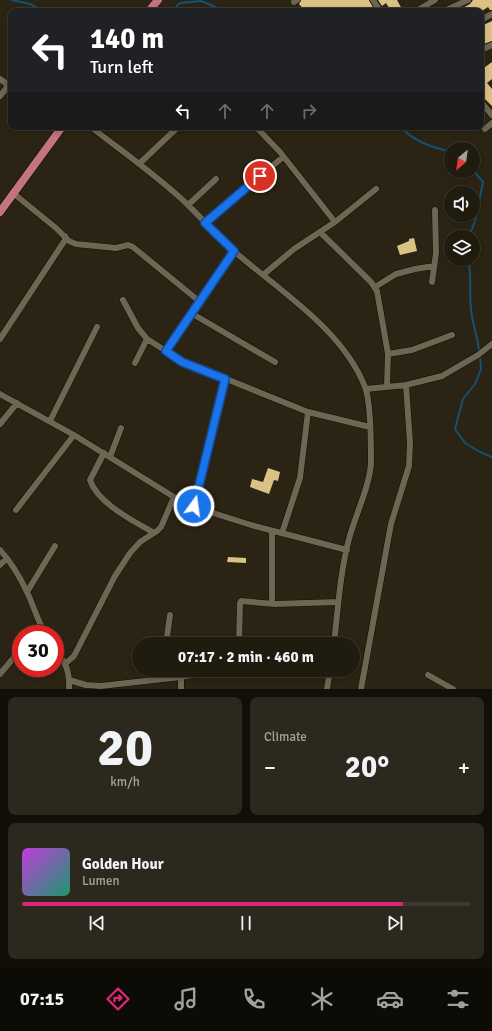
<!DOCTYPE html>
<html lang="en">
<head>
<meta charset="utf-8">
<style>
  :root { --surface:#201b0f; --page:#2d281d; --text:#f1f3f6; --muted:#a2a19e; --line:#3d392f; --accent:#db2777 }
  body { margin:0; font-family:Signika,sans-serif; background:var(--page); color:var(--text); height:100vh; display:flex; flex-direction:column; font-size:15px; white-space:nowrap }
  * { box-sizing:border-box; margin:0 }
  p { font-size:13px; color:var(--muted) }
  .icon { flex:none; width:22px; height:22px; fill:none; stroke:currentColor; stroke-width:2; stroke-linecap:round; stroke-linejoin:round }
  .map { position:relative; height:689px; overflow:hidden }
  .panel { display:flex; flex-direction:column; gap:8px; padding:8px; background:#120f08; flex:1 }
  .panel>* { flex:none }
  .hud { position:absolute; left:8px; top:8px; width:476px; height:122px; border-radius:8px; box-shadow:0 2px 6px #0003,0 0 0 1px var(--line); background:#202124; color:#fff; overflow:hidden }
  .needle { width:26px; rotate:209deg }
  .buttons { position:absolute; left:444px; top:142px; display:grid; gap:8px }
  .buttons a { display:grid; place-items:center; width:36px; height:36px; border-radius:50%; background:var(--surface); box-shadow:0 2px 6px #0003,0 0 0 1px var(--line); font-size:20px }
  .speed { position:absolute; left:12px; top:625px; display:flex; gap:8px; font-size:20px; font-weight:700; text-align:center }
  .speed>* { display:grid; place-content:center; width:52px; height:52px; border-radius:50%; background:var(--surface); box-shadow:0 2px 6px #0003,0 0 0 1px var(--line); line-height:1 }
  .speed .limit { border:6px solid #d22; background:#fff; color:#111 }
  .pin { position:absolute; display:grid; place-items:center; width:34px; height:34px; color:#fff; margin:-17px; border:2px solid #fff; border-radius:50%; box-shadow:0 1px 4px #0007 }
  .me { position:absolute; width:44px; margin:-22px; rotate:14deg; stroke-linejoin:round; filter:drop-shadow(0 0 3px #0008) }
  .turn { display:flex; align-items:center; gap:14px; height:84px; padding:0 16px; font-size:18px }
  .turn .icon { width:52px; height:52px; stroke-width:2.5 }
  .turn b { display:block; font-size:28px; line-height:34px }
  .lanes { display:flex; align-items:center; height:38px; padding:0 16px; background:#0003; justify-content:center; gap:20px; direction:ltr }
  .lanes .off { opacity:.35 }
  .big { font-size:30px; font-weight:700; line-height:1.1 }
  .panel .widget { flex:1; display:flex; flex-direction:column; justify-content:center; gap:6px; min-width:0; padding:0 14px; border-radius:8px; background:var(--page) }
  .panel .dial { align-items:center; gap:0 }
  .dial b { font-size:52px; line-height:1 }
  .song { display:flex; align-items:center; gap:12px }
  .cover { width:48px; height:48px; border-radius:6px; background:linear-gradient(135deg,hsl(290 70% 55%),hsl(160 70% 35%)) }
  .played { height:4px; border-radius:2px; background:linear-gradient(90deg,var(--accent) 85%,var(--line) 85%) }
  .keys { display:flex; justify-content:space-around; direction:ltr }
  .heat { display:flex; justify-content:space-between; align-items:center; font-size:22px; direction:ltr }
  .panel .tiles { flex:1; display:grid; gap:8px; grid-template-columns:1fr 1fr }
  .widget:last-child { grid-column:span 2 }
  .trip { position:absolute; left:132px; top:637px; width:228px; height:40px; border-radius:20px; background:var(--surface); box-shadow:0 2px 6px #0003,0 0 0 1px var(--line); font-weight:700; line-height:40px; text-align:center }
  .menu { display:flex; height:64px; justify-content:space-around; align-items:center; background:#0d0b06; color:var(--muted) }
  .menu .icon { width:28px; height:28px }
  .menu .active { color:var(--accent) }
  .menu b { font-size:18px; color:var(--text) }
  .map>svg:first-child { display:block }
</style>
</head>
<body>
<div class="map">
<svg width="492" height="689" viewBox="0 0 492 689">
  <rect width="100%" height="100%" fill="#2b2414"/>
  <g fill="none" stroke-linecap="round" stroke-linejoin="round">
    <path stroke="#135175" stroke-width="2" d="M12 0 30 4 43 11
      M172 11 180 3 201 1 225 11
      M401 127C414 142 432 147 451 152
      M469 237 475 221 483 182 473 170
      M468 259C472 276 469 292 471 309 472 323 478 337 479 351
      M480 356 481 369 475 384 463 399 455 429 465 443 480 452 492 457"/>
  </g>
  <path fill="#dac285" d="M301 0H369L375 11H305L299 4Z
    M378 0H397L403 11H391L386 3 382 6Z
    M473 0H492V10H490L488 7 482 11H457L470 4Z
    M492 21V41L481 45V26Z
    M492 62V79L487 83 492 89V106L481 95V70Z
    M414 238 417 251 400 255 397 246 409 241V239Z
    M268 468 280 472 278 481 274 480 269 494 250 487 252 479 263 482Z
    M228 557 246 558V563L227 562Z"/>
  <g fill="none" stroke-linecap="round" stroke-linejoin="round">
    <defs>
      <path id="minor" d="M373 0 380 11
        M294 2 297 0
        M416 11 435 0
        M444 11 468 0
        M481 20 492 14
        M481 50 492 45
        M0 79 11 87
        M0 96 9 85
        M481 102 492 115
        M91 127C124 153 159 177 189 206 204 221 219 237 235 252 280 291 343 330 365 387 371 402 371 444 371 461 371 483 355 516 349 539 340 573 338 609 334 644
        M256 127 280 152 335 222
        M485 129 492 123
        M139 164 178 127
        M13 193 56 228 69 241 76 244 116 248 128 245 133 247 199 301
        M188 205 216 179
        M205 223 283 157
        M320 232 371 282 377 291 388 354 387 386
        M263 275 294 249 335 222 376 189
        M432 282 436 253 435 210
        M375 287 396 274 415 269 434 266
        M123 300 138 328 147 339 182 361 308 412 370 427
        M191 313 275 362
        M0 339 65 240V236
        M166 351 234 251
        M388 354 412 350 452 335
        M135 363 147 339
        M366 389 406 385 442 376 478 355 492 344
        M0 394 74 435 174 497 194 507 251 525 347 550
        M50 421 97 327
        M0 424 17 403
        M104 453 90 480C98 504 134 521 154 533
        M110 457 121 428
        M194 507 225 379
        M16 510 74 435
        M272 531V603
        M282 533 300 478 308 412
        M0 550C11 562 20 577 27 592 34 606 37 621 46 634
        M0 565 7 558
        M27 592 55 546
        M33 634 40 625
        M166 644 170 615
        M239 644 240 603 241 601 275 604 338 602
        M55 648C65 663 70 670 69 689
        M66 663 74 656 115 576 130 553 140 542 157 531 161 527 174 497
        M0 674 21 649
        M428 675 453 689
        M160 679 162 670
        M69 680 86 685 101 686 181 677 220 670
        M181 689V677
        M327 689 330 670
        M361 689 391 524 409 466 410 443 406 385"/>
      <path id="major" d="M149 11 158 0
        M0 212 62 127"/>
    </defs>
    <use href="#minor" stroke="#130d01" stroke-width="7"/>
    <use href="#major" stroke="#130d01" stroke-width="9"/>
    <use href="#minor" stroke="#6d6653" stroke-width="6"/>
    <use href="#major" stroke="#c27481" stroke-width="8"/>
  </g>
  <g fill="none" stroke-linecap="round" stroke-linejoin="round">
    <defs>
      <path id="route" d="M194 506 225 379 182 362 166 351 234 251 205 223 260 176"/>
    </defs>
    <use href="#route" stroke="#114b97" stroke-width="10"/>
    <use href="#route" stroke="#1a73e8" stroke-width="7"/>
  </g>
</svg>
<div class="buttons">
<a><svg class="needle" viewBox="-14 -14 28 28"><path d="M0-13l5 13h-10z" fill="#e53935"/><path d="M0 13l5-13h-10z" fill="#a2a19e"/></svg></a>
<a><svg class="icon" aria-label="sound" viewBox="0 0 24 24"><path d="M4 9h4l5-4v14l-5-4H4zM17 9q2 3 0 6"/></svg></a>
<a><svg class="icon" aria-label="layers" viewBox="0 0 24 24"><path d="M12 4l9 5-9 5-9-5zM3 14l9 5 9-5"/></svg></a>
</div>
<div class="speed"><div class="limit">30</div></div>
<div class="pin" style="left:260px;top:176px;background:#d93025"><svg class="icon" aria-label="arrive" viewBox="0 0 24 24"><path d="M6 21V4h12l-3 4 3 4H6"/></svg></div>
<svg class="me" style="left:194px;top:506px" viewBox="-20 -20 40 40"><circle r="17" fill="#1a73e8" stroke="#fff" stroke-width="3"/><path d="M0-11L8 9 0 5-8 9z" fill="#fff"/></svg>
<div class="trip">07:17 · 2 min · 460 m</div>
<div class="hud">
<div class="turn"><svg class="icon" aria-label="left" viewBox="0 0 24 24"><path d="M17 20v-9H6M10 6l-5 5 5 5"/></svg><div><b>140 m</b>Turn left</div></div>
<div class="lanes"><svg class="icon" aria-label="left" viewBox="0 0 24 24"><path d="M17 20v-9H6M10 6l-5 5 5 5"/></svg><svg class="icon off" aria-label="ahead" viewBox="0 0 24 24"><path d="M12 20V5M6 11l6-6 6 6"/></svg><svg class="icon off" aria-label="ahead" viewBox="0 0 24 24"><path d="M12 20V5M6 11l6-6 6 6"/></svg><svg class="icon off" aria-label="right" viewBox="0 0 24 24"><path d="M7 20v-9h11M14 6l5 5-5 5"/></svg></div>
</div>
</div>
<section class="panel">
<div class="tiles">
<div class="widget dial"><b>20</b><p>km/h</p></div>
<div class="widget"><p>Climate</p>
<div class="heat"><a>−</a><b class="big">20°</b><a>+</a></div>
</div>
<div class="widget">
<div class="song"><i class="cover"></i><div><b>Golden Hour</b><p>Lumen</p></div></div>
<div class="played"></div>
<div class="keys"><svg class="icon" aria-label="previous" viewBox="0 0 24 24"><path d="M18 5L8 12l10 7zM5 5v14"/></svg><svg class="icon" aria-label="pause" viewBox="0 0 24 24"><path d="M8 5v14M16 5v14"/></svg><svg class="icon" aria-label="next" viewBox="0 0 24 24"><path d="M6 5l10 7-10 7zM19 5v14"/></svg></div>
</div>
</div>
</section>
<nav class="menu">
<b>07:15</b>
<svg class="icon active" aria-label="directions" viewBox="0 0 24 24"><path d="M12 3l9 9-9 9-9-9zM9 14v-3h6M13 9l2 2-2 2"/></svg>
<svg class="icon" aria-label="music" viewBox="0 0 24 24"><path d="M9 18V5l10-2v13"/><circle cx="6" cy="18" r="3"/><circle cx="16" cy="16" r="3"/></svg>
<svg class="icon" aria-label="phone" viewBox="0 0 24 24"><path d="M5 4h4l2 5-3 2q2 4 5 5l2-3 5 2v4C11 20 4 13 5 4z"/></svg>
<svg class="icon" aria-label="climate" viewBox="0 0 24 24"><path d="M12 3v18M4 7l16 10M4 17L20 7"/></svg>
<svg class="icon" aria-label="car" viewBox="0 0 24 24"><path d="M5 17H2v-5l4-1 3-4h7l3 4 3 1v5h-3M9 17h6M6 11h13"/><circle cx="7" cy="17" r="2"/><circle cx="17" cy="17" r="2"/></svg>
<svg class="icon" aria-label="filters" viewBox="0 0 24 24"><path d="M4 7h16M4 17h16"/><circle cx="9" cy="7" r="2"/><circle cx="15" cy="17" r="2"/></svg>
</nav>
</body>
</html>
